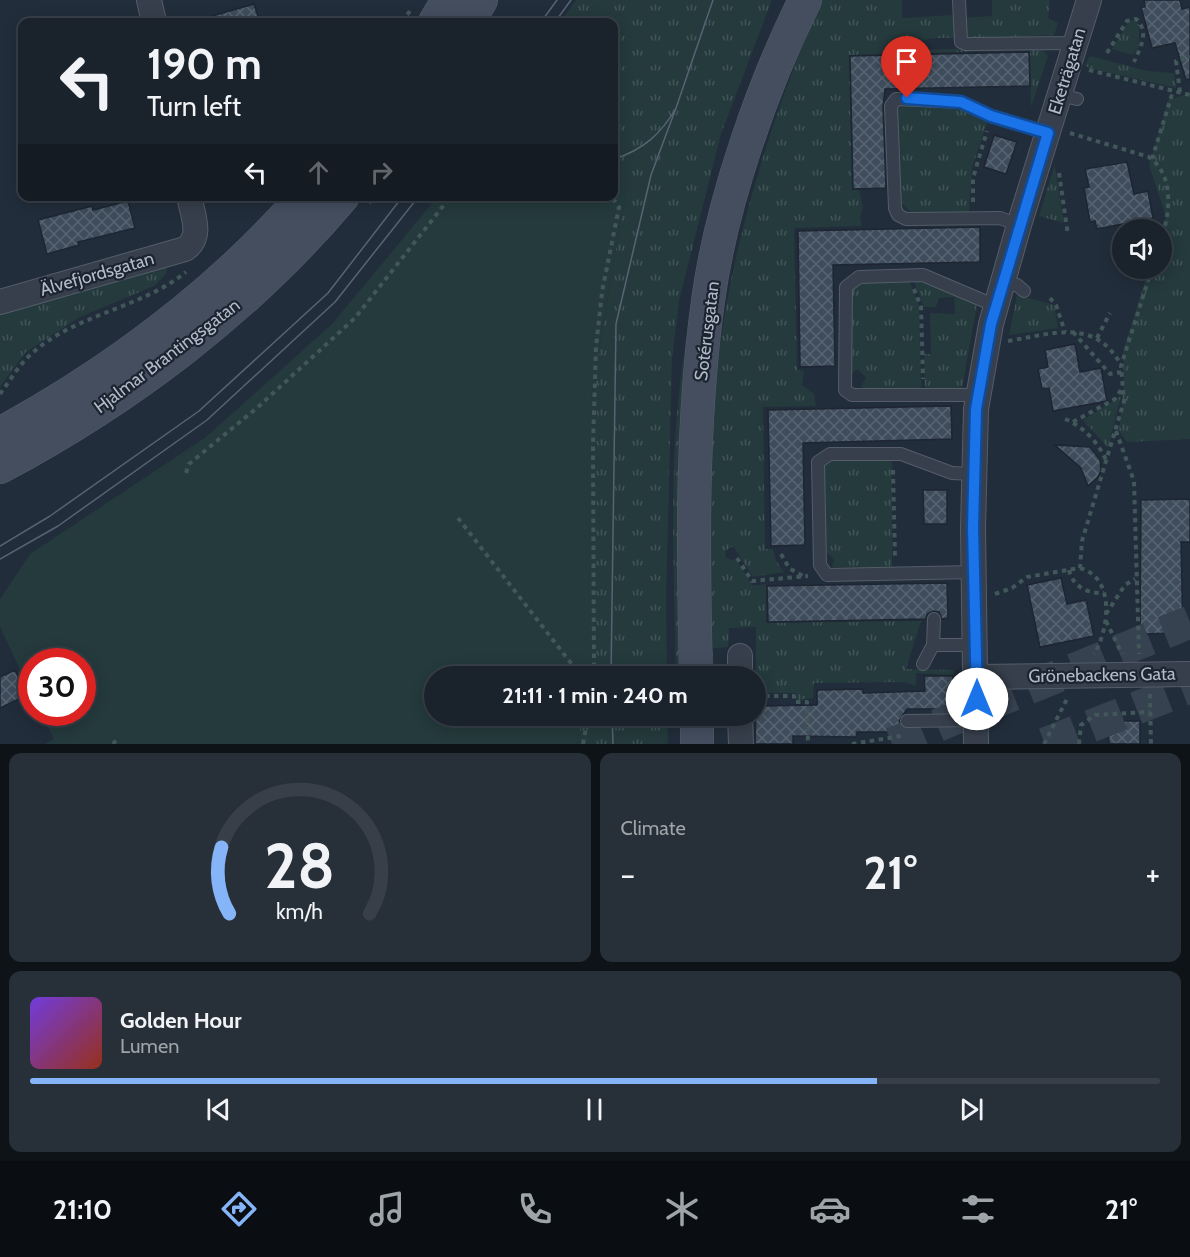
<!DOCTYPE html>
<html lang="en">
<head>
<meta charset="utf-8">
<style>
  :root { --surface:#1a222c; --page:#272f38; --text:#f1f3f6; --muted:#9fa4a9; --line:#383f48; --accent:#85b4f8 }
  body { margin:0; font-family:Cabin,sans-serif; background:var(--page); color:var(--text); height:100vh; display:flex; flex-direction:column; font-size:22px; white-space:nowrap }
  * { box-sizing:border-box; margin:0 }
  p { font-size:20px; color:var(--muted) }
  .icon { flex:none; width:33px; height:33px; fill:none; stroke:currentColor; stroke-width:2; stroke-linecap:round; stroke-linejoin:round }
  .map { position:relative; height:744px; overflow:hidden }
  .side { display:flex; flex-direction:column; gap:9px; padding:9px; background:#0e1318; flex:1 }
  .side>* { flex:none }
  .banner { position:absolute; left:18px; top:18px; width:600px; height:183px; border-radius:12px; box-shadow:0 3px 15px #0003,0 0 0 2px var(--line); background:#1a222c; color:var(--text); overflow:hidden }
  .controls { position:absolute; left:1112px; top:219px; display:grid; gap:12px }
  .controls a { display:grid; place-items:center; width:60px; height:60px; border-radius:50%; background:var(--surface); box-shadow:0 3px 15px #0003,0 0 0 2px var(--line); font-size:30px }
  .speed { position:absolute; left:18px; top:648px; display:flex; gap:12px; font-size:30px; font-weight:700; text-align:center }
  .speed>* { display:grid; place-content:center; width:78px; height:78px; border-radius:50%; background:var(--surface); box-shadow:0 3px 15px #0003,0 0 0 2px var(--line); line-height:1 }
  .speed .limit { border:9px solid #d22; background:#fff; color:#111 }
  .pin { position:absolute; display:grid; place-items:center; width:51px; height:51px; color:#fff; margin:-62px -26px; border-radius:50% 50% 50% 0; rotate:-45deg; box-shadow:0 0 6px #0007 }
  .pin .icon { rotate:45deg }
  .me { position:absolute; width:66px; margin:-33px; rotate:0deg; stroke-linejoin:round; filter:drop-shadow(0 0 4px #0008) }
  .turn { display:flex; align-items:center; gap:21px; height:126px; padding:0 30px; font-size:27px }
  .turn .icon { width:78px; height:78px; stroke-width:2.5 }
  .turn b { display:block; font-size:42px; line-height:51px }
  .lanes { display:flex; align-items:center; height:57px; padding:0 30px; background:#0003; justify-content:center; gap:30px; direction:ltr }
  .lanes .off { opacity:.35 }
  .big { font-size:45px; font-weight:700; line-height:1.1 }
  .side .widget { flex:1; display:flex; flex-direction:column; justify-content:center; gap:9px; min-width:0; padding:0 21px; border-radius:12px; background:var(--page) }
  .side .dial { align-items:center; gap:0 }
  .dial svg { height:156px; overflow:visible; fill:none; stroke:var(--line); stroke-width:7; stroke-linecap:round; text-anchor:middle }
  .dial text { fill:var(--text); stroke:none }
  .song { display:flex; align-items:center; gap:18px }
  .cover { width:72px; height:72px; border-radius:9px; background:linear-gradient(135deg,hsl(260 70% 55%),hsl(10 70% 35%)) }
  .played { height:6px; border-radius:3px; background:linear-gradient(90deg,var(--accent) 75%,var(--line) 75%) }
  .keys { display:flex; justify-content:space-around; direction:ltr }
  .heat { display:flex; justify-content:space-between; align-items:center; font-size:33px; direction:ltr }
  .side .tiles { flex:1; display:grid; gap:9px; grid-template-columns:1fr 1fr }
  .widget:last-child { grid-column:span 2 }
  .trip { position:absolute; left:424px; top:666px; width:342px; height:60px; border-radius:30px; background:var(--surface); box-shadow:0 3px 15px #0003,0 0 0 2px var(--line); font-weight:700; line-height:60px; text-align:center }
  .tab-bar { display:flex; height:96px; justify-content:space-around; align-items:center; background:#0a0e12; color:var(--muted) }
  .tab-bar .icon { width:42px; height:42px }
  .tab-bar .current { color:var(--accent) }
  .tab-bar b { font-size:27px; color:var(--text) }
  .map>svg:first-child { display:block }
</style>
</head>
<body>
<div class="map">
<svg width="1190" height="744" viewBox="0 0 1190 744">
  <defs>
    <pattern id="grass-tufts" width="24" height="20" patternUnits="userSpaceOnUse" patternTransform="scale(1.5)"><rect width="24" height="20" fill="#243a3c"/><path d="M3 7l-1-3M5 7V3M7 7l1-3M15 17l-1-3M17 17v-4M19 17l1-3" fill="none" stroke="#415457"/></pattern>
    <pattern id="building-cross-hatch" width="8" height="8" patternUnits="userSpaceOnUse" patternTransform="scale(1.5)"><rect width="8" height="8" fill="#3e4c5b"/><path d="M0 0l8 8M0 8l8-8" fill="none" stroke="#586471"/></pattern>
  </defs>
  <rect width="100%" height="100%" fill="#222d3b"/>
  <path fill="url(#grass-tufts)" d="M576 0H772L721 134 679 301 672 358 666 601 667 676H588L591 397 629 171H614V22H560Z
    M821 0H902V18L953 15 958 38C945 39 922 35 915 47L918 50 1026 47 1042 49 1048 56 1031 107 1030 50 849 55 852 190H859L863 206 860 218 862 226 794 228 797 370 804 371 802 385 814 394 816 406 763 407 765 549H773L776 561 784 572 753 577 733 546 725 551 726 558 737 561 753 586 766 584V623L921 621 906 669 954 670V675L916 673V686L904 682 814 683 813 698 797 700 796 693H756V627L729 628 728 647 713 648V676H708C708 550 705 415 729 290 749 190 781 95 821 0Z
    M992 0H1050L1048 18 1058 23 1054 35 963 39 959 18 992 16Z
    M1132 20 1139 25V47L1132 55 1112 49 1128 23Z
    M1090 56 1147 71 1174 73 1176 88 1089 68 1085 65Z
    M1190 94V439L1127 442 1119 431 1124 382 1123 352 1149 269 1161 268V231L1166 216 1149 165 1169 99Z
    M953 98 988 120 972 168 969 213 913 214 900 202 897 105Z
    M735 162 684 676H676C674 557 666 433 691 316 701 264 720 213 735 162Z
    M1054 167H1055L1064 223 1039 216Z
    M168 261 166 274 154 286 80 317 26 352 0 387V310Z
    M907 274 919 307 921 391 868 392 861 386 866 378 858 369 850 374 849 286 853 283Z
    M913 279 943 289 977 305 962 389 925 391 924 354H931L930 313 955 314 954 297 939 298 936 307H924Z
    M1017 295 1054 305 1058 328 1009 335Z
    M1121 396 1108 448 1083 420Z
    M887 453 892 463V568L832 567 834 560 827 552 819 556 824 460Z
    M582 716H667L668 744H577Z"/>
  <path fill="#243a3c" d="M614 171H629L591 397V662L588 676H435V716H582L577 744H45L54 739 41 713 82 712V662H32L31 693 0 627V599L30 554 206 437 333 323 437 197 614 196Z"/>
  <path fill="url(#building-cross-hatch)" stroke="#1d2632" stroke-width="1.5" d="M1144 0H1180L1182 9 1190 7V79L1186 80 1175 43 1152 48 1141 7H1145Z
    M254 4 260 22H205V18Z
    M1029 52 1030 86 885 89 883 106 886 188 853 189 850 56Z
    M994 135 1017 142 1006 174 984 167Z
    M1127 162 1134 194 1148 191 1153 218 1097 229 1095 221 1090 222 1084 188 1089 187 1085 169Z
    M128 201 135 228 78 242 79 245 47 254 38 220 92 206 93 210Z
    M980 227V262L833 265 835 366 800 367 798 231Z
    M1075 344 1080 372 1101 368 1107 401 1053 411 1049 388 1042 389 1038 369 1048 367 1045 350Z
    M951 406 952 439 803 443 805 545 771 546 768 410Z
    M1055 445 1090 447 1100 460 1101 470 1098 477 1088 486 1081 468Z
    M923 490H947V524H924Z
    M1190 499V542H1181L1183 633 1140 634 1141 500Z
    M1061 578 1067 604 1086 600 1094 636 1040 647 1027 585Z
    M947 583 948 618 942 619 939 612 934 611 927 614 926 619 768 622 767 586Z
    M15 670 27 695 0 708V677Z
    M924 676H953V709H907L899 721 906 732H857L856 737 793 736V744H755L756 706 817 705V690L863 689V693L925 691Z
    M1108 721H1140V744H1109Z"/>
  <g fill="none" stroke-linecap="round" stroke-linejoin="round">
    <path stroke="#374250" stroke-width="33" stroke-dasharray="33 16" stroke-linecap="butt" d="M892 744 1190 622
      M1045 744 1190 687"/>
    <defs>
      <path id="lane" d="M959 0 961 42 966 44 1076 43
        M1060 95 1077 99
        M1019 225 1000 218 906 219 898 215 895 208 891 106 896 99 961 102 991 116 1048 133
        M1003 284 1017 285 1024 291
        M978 395H852L845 390 846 287 859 277 923 275 996 306
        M973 474 952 473 901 454H830L818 462 820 565 827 575 974 572
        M934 619 933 645H976
        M923 664 933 645
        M907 721 977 720"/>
      <path id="street" d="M149 0 154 22
        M0 302 185 249C203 237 193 216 189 196
        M740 656V676
        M977 677 1190 674
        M740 716 741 744
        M976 744 973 528 976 409 991 324 1019 225 1089 0"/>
      <path id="secondary" d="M435 22 448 0
        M468 22 481 0
        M0 434C113 372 219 293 304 196
        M0 467C128 399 249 308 343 196
        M696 676C693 551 691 425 708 301 721 204 762 87 805 0
        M697 716V744"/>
    </defs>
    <use href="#lane" stroke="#545d69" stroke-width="14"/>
    <use href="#street" stroke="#545d69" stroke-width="26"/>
    <use href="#secondary" stroke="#545d69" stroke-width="34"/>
    <path stroke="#42575a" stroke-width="4" stroke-dasharray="4.5 4.5" stroke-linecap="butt" d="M402 22 410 11
      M1107 53 1127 21 1136 19C1150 32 1140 48 1134 62
      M1089 70 1190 95
      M1180 92 1176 61 1190 57
      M1070 133 1149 157C1175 176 1170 213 1161 240
      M1152 159 1173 91
      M1059 173 1068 235
      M973 202V178L987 131
      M369 203 374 196
      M914 289 921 307 923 379
      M1050 298 1056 305 1065 332
      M1073 332 1110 374 1122 372
      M1097 338 1110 313
      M1008 341C1052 334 1095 317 1121 365
      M0 394C9 382 17 368 28 357 72 314 139 310 186 272
      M1065 419C1083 426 1101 445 1107 463
      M1073 422 1115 399 1123 387
      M1116 431 1134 481 1139 654
      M893 470 895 558
      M186 473 189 464 258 407 355 318 451 196
      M458 518 581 676
      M781 554 789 568 803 576
      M737 558 752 581 808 576
      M1080 568C1116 578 1109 630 1094 654
      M1069 570C1073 587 1088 594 1104 593
      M995 594 1012 588 1027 577 1080 568 1082 541 1124 401 1121 366 1152 268
      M1106 614 1125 585 1135 579
      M1106 621 1122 654
      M594 676 593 444 596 347 602 292 619 207 611 196
      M1150 694 1151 744
      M756 696H794L795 702H807L808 744
      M113 744 118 738
      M583 744 588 716
      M852 744 901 736
      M1044 744 1068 697
      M1079 744 1081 725 1095 715 1150 712"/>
    <use href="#lane" stroke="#363f4b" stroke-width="12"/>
    <use href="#street" stroke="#363f4b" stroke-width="24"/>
    <use href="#secondary" stroke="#444e5f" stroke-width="33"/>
    <path stroke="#586373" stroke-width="1.5" d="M541 22 557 0
      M555 22 571 0
      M614 159C643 150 661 134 676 108L713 0
      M0 546 50 516 199 411 328 293 403 196
      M0 559 58 526 207 420 335 302 419 196
      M611 676 616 324 651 175 676 108
      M612 716 613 744"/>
  </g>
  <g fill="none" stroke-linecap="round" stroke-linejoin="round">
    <defs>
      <path id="route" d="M907 98 961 102 991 116 1048 133 991 324 976 409 973 528 977 699"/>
    </defs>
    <use href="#route" stroke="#114b97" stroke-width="15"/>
    <use href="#route" stroke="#1a73e8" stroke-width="10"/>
  </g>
  <g text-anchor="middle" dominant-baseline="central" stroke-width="4.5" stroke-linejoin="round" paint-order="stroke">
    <g font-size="18" fill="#b1bac7" stroke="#1b2430">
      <text transform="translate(1067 71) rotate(-73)">Eketrägatan</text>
      <text transform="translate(97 274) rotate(-16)">Älvefjordsgatan</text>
      <text transform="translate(707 331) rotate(-83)">Sotérusgatan</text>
      <text transform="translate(167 356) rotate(-37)">Hjalmar Brantingsgatan</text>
      <text transform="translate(1102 675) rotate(-1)">Grönebackens Gata</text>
    </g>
  </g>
</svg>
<div class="controls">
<a><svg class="icon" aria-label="sound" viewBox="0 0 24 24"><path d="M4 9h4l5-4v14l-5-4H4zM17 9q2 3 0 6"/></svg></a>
</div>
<div class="speed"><div class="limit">30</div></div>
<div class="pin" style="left:907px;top:98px;background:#d93025"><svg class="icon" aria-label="arrive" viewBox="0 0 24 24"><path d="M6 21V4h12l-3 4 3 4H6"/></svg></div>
<svg class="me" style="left:977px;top:699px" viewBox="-20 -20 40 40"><circle r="19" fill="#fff"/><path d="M0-13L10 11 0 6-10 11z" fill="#1a73e8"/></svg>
<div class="trip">21:11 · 1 min · 240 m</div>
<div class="banner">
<div class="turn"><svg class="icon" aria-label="left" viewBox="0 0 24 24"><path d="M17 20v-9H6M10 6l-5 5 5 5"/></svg><div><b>190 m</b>Turn left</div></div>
<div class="lanes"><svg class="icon" aria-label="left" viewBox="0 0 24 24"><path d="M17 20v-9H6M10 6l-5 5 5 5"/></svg><svg class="icon off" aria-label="ahead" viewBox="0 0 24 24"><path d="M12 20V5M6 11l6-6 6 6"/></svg><svg class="icon off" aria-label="right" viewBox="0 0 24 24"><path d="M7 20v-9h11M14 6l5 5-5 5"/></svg></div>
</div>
</div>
<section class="side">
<div class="tiles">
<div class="widget dial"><svg viewBox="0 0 100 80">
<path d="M14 69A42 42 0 1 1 86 69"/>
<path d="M14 69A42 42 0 0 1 10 35" stroke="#85b4f8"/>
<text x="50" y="56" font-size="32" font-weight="700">28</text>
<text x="50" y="72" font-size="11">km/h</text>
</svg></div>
<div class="widget"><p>Climate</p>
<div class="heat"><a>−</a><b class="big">21°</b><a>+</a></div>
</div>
<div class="widget">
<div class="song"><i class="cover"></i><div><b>Golden Hour</b><p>Lumen</p></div></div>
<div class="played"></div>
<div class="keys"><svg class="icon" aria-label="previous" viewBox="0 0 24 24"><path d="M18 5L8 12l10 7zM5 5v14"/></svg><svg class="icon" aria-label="pause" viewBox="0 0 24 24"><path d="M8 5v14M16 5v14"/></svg><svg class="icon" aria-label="next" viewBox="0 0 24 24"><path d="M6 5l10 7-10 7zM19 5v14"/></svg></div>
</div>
</div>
</section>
<nav class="tab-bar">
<b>21:10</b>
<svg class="icon current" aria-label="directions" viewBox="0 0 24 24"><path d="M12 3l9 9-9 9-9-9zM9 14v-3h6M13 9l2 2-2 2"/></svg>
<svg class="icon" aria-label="music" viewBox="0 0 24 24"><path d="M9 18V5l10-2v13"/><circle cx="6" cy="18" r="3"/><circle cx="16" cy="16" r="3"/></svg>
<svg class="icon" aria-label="phone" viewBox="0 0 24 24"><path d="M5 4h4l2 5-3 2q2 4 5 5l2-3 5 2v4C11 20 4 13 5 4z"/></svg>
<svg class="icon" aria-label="climate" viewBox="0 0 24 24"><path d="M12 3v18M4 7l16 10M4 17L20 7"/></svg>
<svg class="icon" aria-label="car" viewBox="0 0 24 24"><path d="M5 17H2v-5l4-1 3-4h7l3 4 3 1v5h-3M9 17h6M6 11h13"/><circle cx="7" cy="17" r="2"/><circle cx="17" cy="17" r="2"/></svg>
<svg class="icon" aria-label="filters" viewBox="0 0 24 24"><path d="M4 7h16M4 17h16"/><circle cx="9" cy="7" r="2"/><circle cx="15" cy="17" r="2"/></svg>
<b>21°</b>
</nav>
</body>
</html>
